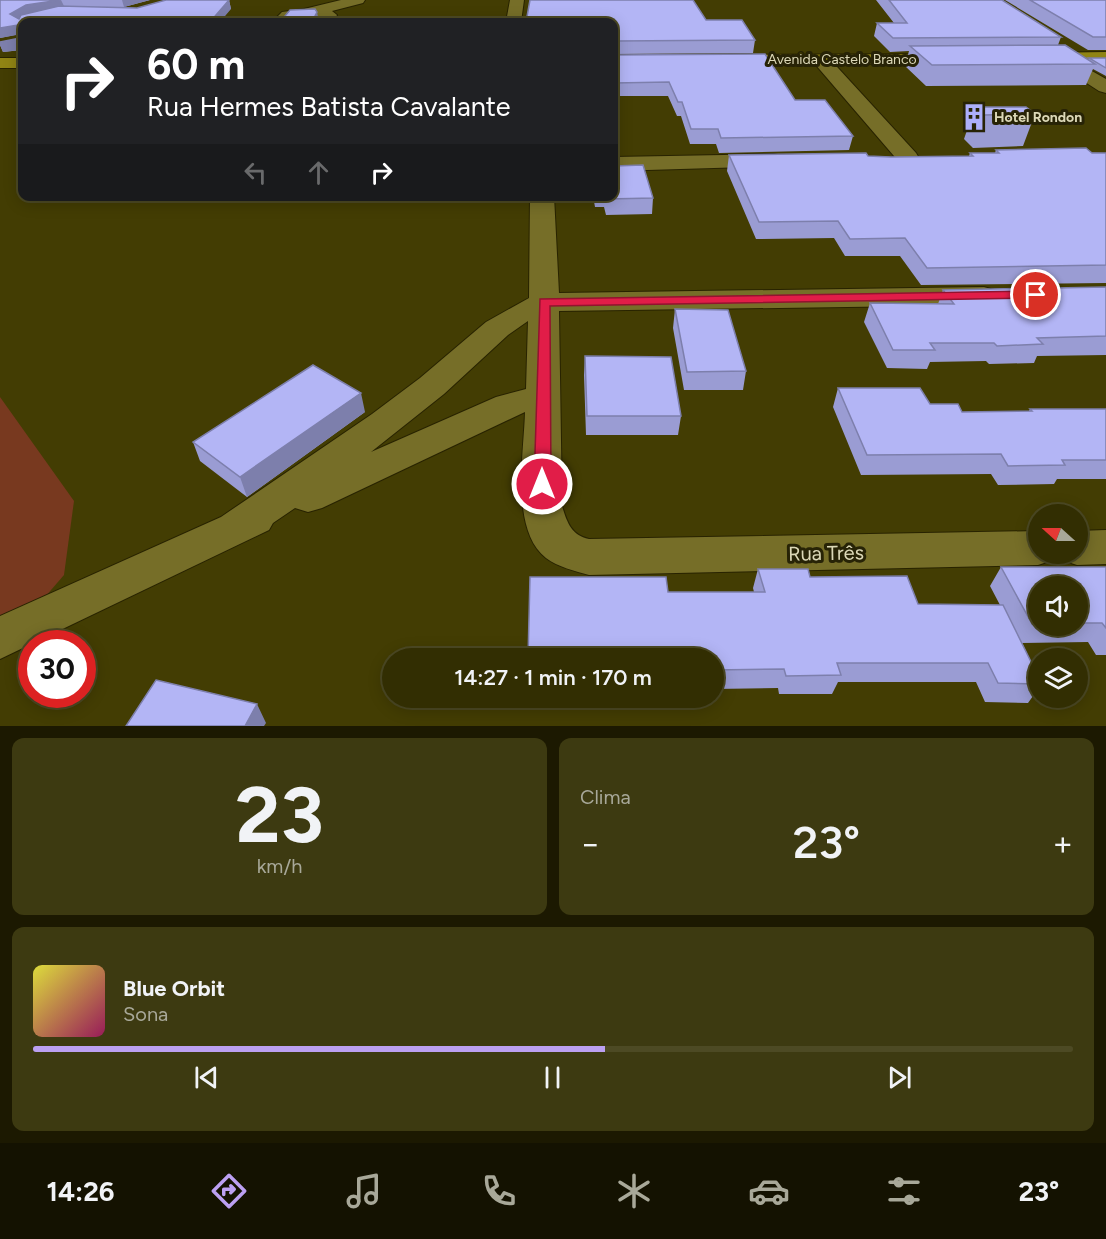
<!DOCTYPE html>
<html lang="pt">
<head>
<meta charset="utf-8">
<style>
  :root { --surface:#322e02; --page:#3d3a11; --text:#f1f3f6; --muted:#a8a899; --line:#4d4a24; --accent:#bca0f2 }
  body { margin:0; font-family:Figtree,sans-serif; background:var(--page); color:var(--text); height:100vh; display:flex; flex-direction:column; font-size:22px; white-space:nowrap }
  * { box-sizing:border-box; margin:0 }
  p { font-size:20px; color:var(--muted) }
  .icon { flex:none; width:33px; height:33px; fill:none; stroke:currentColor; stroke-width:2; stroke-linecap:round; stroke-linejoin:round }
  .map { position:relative; height:726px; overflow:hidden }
  .sheet { display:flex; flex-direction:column; gap:12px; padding:12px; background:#1c1901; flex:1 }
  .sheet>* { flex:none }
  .guide { position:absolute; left:18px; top:18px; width:600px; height:183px; border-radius:12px; box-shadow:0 3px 15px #0003,0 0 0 2px var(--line); background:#202124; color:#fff; overflow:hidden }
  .needle { width:39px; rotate:291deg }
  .tools { position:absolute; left:1028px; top:504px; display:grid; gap:12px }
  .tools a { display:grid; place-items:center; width:60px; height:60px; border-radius:50%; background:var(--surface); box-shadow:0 3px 15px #0003,0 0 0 2px var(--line); font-size:30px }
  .speed { position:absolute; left:18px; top:630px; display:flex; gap:12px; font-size:30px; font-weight:700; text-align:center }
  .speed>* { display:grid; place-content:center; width:78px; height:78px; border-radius:50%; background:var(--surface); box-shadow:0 3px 15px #0003,0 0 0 2px var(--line); line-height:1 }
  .speed .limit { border:9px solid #d22; background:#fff; color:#111 }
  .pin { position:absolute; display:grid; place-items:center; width:51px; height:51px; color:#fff; margin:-26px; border:3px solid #fff; border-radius:50%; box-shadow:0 2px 6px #0007 }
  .me { position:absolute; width:66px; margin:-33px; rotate:0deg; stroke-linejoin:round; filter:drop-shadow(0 0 4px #0008) }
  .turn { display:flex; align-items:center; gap:21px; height:126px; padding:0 30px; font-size:27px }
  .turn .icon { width:78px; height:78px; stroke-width:2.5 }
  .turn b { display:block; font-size:42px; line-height:51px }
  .lanes { display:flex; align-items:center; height:57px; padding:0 30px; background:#0003; justify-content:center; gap:30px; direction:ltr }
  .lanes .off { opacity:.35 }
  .big { font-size:45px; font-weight:600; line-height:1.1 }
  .sheet .tile { flex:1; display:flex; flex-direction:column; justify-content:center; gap:9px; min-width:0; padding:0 21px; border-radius:12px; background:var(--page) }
  .sheet .dial { align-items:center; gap:0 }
  .dial b { font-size:78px; line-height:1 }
  .song { display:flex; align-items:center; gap:18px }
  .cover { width:72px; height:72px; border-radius:9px; background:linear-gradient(135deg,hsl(60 70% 55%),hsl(330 70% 35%)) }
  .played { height:6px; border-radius:3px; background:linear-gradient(90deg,var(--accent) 55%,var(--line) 55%) }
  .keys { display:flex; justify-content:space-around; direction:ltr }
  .heat { display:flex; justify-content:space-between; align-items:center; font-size:33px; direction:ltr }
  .sheet .tiles { flex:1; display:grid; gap:12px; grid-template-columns:1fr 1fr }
  .tile:last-child { grid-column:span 2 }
  .trip { position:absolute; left:382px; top:648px; width:342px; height:60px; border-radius:30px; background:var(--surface); box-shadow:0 3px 15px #0003,0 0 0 2px var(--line); font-weight:600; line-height:60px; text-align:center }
  .tab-bar { display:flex; height:96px; justify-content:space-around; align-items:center; background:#141201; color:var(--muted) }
  .tab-bar .icon { width:42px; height:42px }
  .tab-bar .on { color:var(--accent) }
  .tab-bar b { font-size:27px; color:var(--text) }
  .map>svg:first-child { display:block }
</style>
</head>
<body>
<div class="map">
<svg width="1106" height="726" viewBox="0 0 1106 726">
  <rect width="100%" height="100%" fill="#433d03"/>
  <path fill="#78391f" d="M0 397 74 501 64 575 0 649Z"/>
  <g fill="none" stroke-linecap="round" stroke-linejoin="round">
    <defs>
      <path id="minor" d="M341 0H365L363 3 332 11 337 15 333 22H319V18L291 19 288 22H272L282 12 304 9Z
        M510 0H524L521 22H506Z
        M1060 53 1106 79V93L1099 91 1054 62 1051 58 1054 54Z
        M821 55 827 56 916 153 919 158 916 163 908 165 900 163 815 64 812 60 815 56Z
        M774 154 782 156 785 161 782 166 614 171V157Z
        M530 196H554L559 293 984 287 994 290 999 296 994 302 984 305 559 311 562 506C567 522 571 535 589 539L1038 531V554H1056L1053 560 1038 565 589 575C575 571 558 567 546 558 510 530 524 452 525 412L322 508 308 512 295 508 273 523 269 530 0 659V616L221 517 372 414 420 378 486 322 529 298ZM528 321 526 389 496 397 371 452 444 394 508 335Z
        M1106 530V564L1077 565 1062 560 1059 554H1077V531Z"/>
      <path id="highway" d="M1106 52V62L1039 63 1033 62 1030 58 1033 54 1039 53Z
        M951 54 957 55 960 59 957 63 724 65 718 64 715 60 718 56 724 55Z
        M0 58H22V68H0Z"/>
    </defs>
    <use href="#minor" stroke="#282300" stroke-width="2"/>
    <use href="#highway" stroke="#282300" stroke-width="2"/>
    <use href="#minor" fill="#766e28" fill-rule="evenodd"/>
    <use href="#highway" fill="#908414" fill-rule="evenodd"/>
  </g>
  <path fill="#9a9cd3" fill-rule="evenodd" d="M0 0H150L124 7H105L137 8 229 0 231 9 22 22V50L3 52 0 45 20 38V34L0 38Z
    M530 0 706 20 755 40 753 53 614 54Z
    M876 0H1002L1061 37 1058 45 1088 60 1089 58H1106V76L1093 69 1086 85 926 86 905 66 909 51 890 52 874 36 877 23H894Z
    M1005 0H1106V50H1088Z
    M614 55 795 100 853 136 849 150 719 153 716 144H690L681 116H677L668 96H616L615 108H614Z
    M975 107 1035 114 1023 146 973 148 964 139Z
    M996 150 1106 153V283L921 285 900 256H845L834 238 756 239 727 171 729 155 868 156 891 157 969 156 970 153H995Z
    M593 196 653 198 652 214 606 215 604 207H595Z
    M1106 287V355L1037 356 1034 363 989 364 986 361 930 362 927 369 887 368 864 322 870 303 938 304 943 290Z
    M675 309 746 371 743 390H684L673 328Z
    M585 356 681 416 678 435H586L584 375Z
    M838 388 930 404 962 412 1029 411 1030 409H1106V479H1057L1054 484 998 485 991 474 861 475 833 407Z
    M365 412 247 497 200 461 193 442Z
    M1001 567H1106V655H1096L1088 642 1022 643 1038 676V689L1028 703 985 702 976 682H838L832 694H779L778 688 714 689V658L668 592H754L753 588 758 569 810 577 918 604 1000 605 990 586ZM1038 586H1077V626H1038Z"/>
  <path fill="#7d7fac" d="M61 0 65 8 14 23 10 14 26 5Z
    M122 0H150L124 7Z
    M229 0 231 9 220 22H210Z
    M317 12 319 22H312Z
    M18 25 22 34 0 38V28Z
    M16 40 20 50 3 52 0 45V42Z
    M361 393 365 412 247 497 240 477Z
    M257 704 266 723 264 726H245Z"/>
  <path fill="#b3b5f5" stroke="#7d7fac" stroke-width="1.5" d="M0 0H60L26 5 10 14 19 19 21 15 59 6 137 8 166 0H229L210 22H22V40L0 42 20 38 21 27 18 25 0 28Z
    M530 0H693L706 20H742L755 40 615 41 614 42V22H526Z
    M889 0H1002L1061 37 893 38 877 23H907Z
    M1030 0H1106V37H1093Z
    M315 9 317 12 312 22H280L290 10Z
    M1065 45 1095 64 932 65 910 46Z
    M765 54 795 100H825L853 136 721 138 718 129H691L682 102H678L669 82 614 83V55Z
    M1089 58H1106V68Z
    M614 83 616 94H614Z
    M975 107H1026L1035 114 984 115Z
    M1086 148 1092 153H1106V265L927 268 905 238 850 239 838 221 759 222 729 155 866 153 868 156 891 157 973 156 970 153H999L996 150Z
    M643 165 653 198 607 199 606 196H614V166Z
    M1106 287V336L1037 338 1043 344 997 346 994 343H930L935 350H893L870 303 954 304 943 290Z
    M675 309 728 310 746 371 687 372Z
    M585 356 671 357 681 416H587Z
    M313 365 361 393 240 477 193 442Z
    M838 388H920L930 404H958L962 412 1032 411 1030 409H1106V460H1062L1065 465 1008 466 1001 454 867 455Z
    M1001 567H1106V628L1102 623H1077V586H1038V623L1032 624Z
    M758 569H808L810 577 907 576 918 604 1003 605 1038 676V684L998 683 988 663H837L841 675 786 676 784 669 714 670V658H528L530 577H666L668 592H765Z
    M156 680 257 704 245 726H126Z"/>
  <path fill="#e11d48" stroke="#92132f" stroke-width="1.5" d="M1036 291 1042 295 1040 298 550 306 551 484 548 488H537L534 484 540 299Z"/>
  <defs>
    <symbol id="building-bare" viewBox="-9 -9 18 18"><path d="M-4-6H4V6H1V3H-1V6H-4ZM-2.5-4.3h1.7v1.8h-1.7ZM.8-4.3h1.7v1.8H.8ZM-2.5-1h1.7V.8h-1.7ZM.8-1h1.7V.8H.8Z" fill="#adaffb" stroke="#272306" stroke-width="2.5" paint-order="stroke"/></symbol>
  </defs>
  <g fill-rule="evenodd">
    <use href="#building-bare" x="955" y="98" width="38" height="38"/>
  </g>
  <g text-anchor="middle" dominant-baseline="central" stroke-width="6" stroke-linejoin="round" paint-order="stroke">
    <g font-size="14" fill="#dcd8b7" stroke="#272306">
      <text x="842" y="59">Avenida Castelo Branco</text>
    </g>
    <g font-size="14" font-weight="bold" fill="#dcd8b7" stroke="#272306" text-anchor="start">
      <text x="994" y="117">Hotel Rondon</text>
    </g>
    <g font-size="20" fill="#dcd8b7" stroke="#272306">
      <text transform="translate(826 553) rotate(-1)">Rua Três</text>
    </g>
  </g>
</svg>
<div class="tools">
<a><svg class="needle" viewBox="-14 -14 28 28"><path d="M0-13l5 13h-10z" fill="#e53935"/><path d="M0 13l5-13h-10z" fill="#a8a899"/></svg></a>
<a><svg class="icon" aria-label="sound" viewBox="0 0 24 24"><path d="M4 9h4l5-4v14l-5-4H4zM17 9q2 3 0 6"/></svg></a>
<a><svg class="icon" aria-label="layers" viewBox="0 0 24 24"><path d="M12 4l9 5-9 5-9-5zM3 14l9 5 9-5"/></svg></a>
</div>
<div class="speed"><div class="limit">30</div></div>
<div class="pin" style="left:1036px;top:295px;background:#d93025"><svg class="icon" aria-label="arrive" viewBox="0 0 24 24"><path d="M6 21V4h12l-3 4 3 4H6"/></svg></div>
<svg class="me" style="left:542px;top:484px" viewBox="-20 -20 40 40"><circle r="17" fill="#e11d48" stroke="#fff" stroke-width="3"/><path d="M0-11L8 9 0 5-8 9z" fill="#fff"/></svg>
<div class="trip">14:27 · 1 min · 170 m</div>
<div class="guide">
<div class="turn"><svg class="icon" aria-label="right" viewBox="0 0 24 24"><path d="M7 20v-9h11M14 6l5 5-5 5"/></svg><div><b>60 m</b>Rua Hermes Batista Cavalante</div></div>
<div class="lanes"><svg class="icon off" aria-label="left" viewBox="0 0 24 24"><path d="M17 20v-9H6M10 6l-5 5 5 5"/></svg><svg class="icon off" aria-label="ahead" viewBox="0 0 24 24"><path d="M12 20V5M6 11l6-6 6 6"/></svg><svg class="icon" aria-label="right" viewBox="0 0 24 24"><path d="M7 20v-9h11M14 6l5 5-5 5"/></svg></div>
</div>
</div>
<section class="sheet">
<div class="tiles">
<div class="tile dial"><b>23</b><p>km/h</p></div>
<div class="tile"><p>Clima</p>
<div class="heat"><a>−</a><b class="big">23°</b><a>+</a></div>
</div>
<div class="tile">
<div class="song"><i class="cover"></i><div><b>Blue Orbit</b><p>Sona</p></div></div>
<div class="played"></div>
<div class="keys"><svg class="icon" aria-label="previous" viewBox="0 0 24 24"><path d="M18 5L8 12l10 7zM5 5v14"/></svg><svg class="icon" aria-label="pause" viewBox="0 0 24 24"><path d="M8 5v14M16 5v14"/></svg><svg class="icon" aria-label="next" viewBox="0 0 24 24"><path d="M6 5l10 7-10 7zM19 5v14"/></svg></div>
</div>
</div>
</section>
<nav class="tab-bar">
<b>14:26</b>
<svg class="icon on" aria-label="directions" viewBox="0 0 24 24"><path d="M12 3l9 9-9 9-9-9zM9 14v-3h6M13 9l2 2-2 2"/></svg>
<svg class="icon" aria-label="music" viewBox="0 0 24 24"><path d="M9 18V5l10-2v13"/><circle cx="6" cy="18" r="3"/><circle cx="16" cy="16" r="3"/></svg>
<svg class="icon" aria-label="phone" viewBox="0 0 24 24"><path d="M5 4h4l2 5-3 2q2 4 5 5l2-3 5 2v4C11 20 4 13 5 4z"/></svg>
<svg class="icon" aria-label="climate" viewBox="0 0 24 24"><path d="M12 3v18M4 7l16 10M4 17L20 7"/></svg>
<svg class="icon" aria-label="car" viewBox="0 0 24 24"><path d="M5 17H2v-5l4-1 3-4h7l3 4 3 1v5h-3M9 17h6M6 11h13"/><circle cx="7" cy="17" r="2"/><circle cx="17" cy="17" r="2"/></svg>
<svg class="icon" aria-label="filters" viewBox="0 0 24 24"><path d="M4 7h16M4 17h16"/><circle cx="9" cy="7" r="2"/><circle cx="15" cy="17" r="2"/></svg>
<b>23°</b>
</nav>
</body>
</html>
